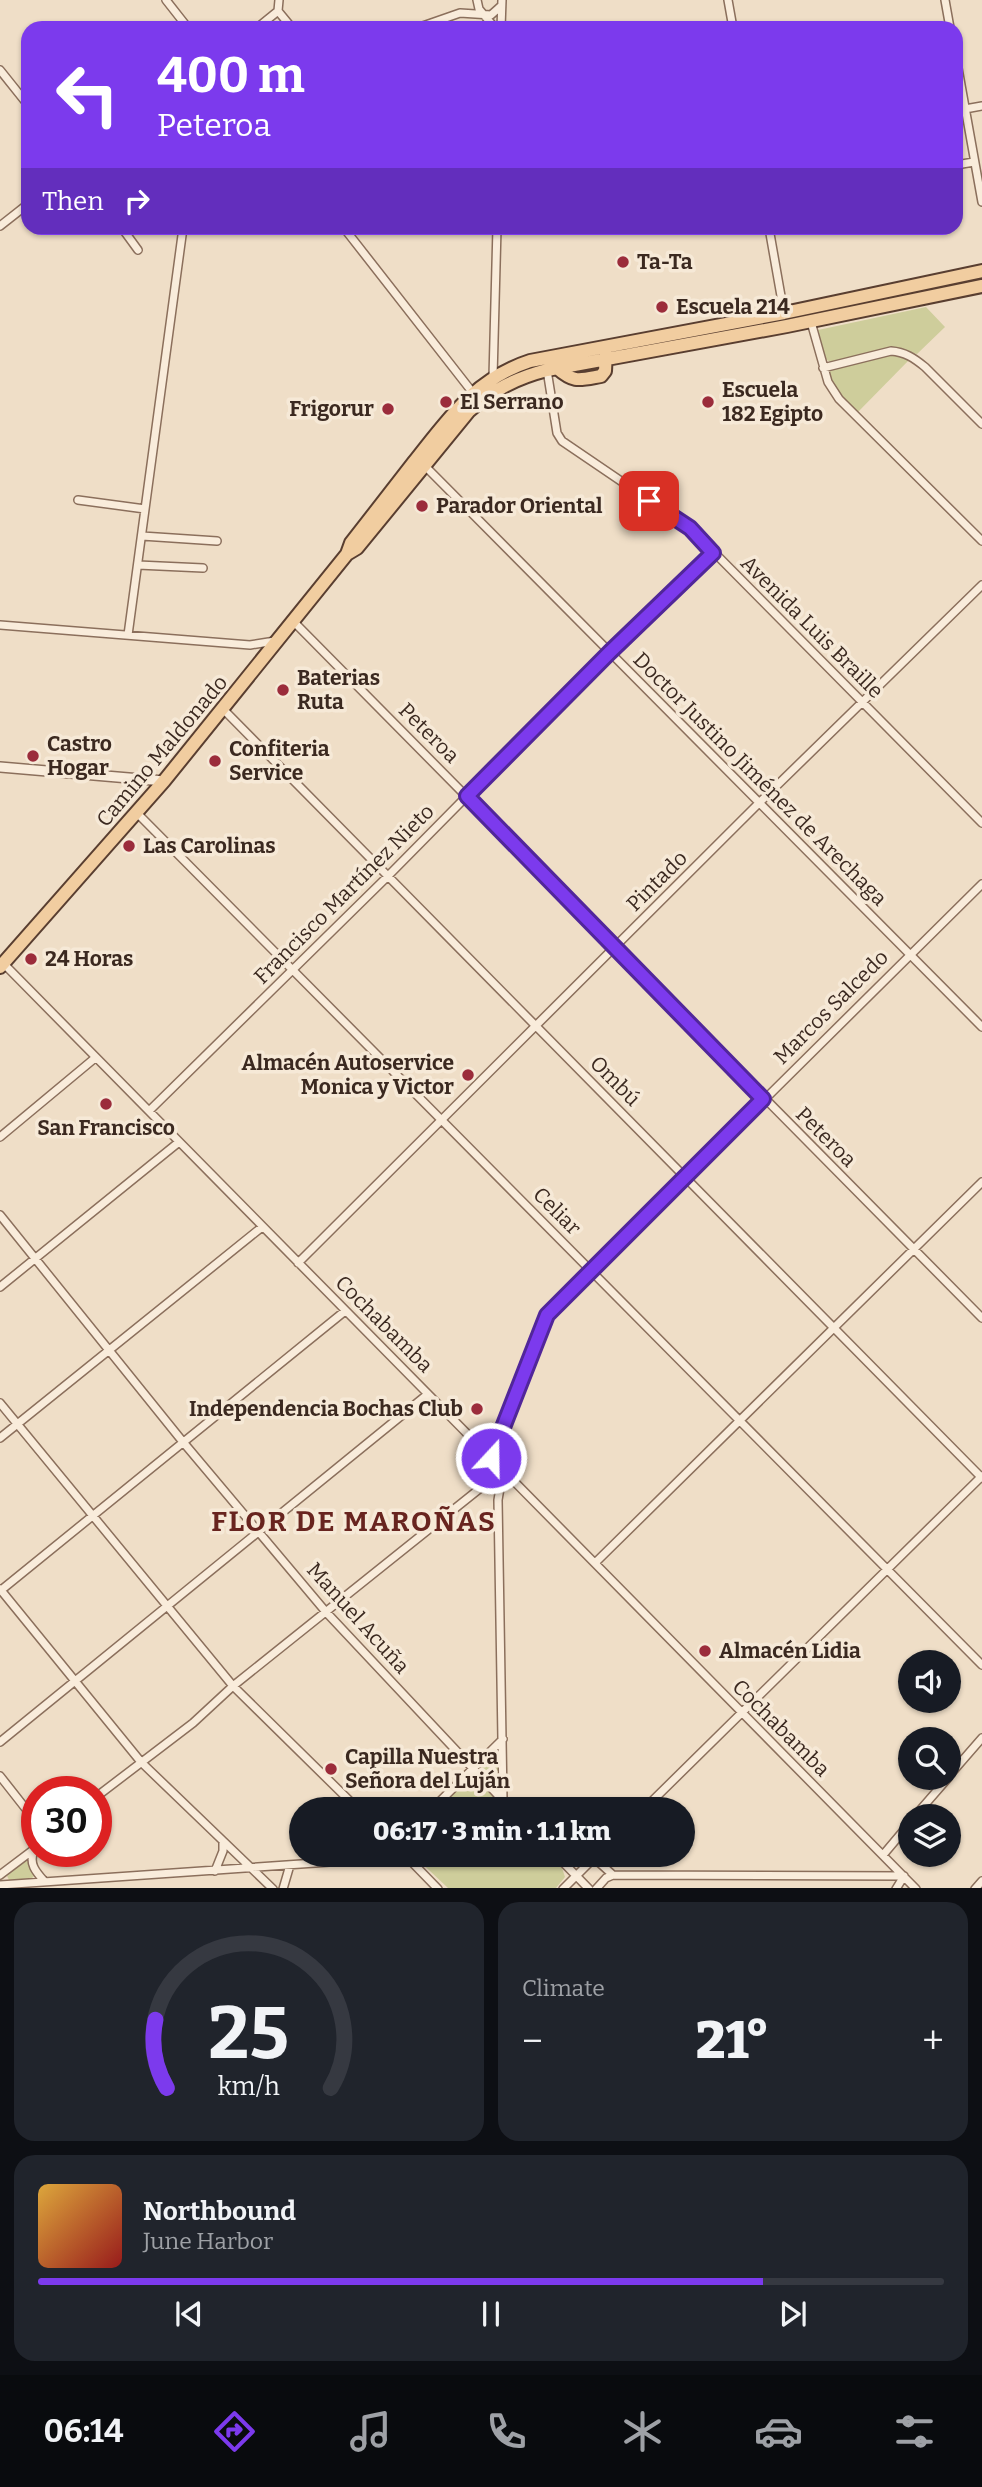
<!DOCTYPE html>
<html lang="en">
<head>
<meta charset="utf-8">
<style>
  :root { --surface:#171b24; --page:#20242c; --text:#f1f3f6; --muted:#9ea1a6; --line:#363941; --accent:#7c3aed }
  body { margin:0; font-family:Bitter,serif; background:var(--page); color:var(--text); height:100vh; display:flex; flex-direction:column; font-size:26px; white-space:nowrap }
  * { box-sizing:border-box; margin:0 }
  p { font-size:23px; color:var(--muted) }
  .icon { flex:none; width:38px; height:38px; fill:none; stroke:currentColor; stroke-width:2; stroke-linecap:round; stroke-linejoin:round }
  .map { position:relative; height:1888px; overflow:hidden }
  .side { display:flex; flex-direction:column; gap:14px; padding:14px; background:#0d0f14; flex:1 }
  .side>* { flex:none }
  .banner { position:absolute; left:21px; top:21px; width:942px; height:214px; border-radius:21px; box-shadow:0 2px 5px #0004; background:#7c3aed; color:#fff; overflow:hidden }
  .fabs { position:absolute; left:898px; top:1650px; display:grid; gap:14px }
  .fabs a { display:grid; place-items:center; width:63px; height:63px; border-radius:50%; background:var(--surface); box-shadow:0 2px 5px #0004; font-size:35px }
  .speed { position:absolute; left:21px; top:1776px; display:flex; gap:14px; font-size:35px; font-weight:700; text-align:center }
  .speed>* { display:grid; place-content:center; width:91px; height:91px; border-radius:50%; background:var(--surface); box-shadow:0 2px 5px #0004; line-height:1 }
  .speed .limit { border:10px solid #d22; background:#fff; color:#111 }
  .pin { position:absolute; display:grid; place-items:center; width:60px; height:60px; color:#fff; margin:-30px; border-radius:14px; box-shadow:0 4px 10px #0006 }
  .me { position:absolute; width:77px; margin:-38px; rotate:21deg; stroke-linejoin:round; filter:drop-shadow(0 0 5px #0008) }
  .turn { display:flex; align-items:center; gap:24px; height:147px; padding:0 21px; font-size:32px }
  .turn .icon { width:91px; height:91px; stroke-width:2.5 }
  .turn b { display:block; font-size:49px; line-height:60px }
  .then { display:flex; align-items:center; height:66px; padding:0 21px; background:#0003; gap:14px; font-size:26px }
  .big { font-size:52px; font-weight:800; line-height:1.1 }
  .side .widget { flex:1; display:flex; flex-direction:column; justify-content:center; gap:10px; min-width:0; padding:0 24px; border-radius:21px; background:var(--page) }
  .side .dial { align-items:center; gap:0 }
  .dial svg { height:182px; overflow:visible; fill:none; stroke:var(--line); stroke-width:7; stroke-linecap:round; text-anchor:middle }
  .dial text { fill:var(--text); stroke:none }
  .song { display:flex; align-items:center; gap:21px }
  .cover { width:84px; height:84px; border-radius:10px; background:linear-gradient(135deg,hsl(40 70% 55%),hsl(0 70% 35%)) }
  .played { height:7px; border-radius:4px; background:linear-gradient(90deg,var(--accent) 80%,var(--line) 80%) }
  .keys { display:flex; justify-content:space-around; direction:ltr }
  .heat { display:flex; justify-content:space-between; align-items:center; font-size:38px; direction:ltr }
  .side .tiles { flex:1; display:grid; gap:14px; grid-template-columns:1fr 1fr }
  .widget:last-child { grid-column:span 2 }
  .trip { position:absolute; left:289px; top:1797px; width:406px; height:70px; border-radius:35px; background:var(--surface); box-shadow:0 2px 5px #0004; font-weight:800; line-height:70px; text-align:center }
  .tab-bar { display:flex; height:112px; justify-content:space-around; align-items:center; background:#090b0e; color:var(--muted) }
  .tab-bar .icon { width:49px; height:49px }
  .tab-bar .current { color:var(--accent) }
  .tab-bar b { font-size:32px; color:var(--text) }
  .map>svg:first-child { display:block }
</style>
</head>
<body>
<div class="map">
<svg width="982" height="1889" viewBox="0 0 982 1889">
  <rect width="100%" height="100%" fill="#efdec7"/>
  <path fill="#cecd9b" d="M982 277V280L612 353 611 351Z
    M926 307 945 327 917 354 893 347 830 362 822 356 818 330Z
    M893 355 910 359 857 413 845 401 829 376 830 370Z
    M493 1755 499 1757V1779L494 1783 482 1767Z
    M474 1778 479 1781 507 1809H437L468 1780Z
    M413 1855H549L562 1868 565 1877 556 1888H448Z
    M25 1860 29 1862 34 1876 31 1879 9 1880 7 1876Z"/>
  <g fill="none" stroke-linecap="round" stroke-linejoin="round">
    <defs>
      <path id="minor" d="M166 0 188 28
        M279 0 278 11 292 28
        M477 0 479 9 495 28
        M728 0 733 28
        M945 0 950 28
        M257 28 278 11
        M417 28 460 13 491 15 501 6
        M501 28 502 0
        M956 57 982 202
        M0 70 28 105
        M965 109 982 106
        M956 165 974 162
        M0 226 28 204
        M122 228 138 250
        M344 228 473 393
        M769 228 784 313
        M811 322 828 382 839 399 982 541
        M823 368 891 351C905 352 914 358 925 367L982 424
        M547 370 557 433 562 441 690 528 982 823
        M493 377 497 228
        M423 464 982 1027
        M78 500 145 509
        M142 536 217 541
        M138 565 203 568
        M293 621 982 1318
        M0 625 250 645 275 641
        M128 635 183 228
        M223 709 982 1478
        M136 812 982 1665
        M3 963 916 1889
        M149 1111 388 876 610 651 713 553
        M0 1137 95 1058
        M0 1215 183 1442 326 1612 512 1810
        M298 1263 758 804 982 585
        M0 1287 179 1142
        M0 1403 233 1686 359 1810
        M0 1438 262 1227
        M491 1458 547 1315 982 884
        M503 1470 498 1500 503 1800
        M596 1562 982 1182
        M0 1589 141 1762 273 1889
        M0 1591 345 1311
        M0 1742 428 1394
        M0 1776 37 1823
        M948 1777 982 1738
        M96 1797 193 1723 233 1686 503 1470
        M431 1810 503 1739
        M643 1810 982 1476
        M915 1816 948 1778
        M34 1851C28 1864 37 1873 45 1882
        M405 1855 438 1889
        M556 1855 589 1889
        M883 1855 910 1823
        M594 1858 613 1875
        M215 1871 223 1851V1841
        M0 1875 37 1847
        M0 1885 373 1859 382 1855
        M283 1889 290 1865
        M563 1889 597 1855
        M596 1889 606 1878 613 1875 904 1876
        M896 1889 904 1876
        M975 1889 982 1881"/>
      <path id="tertiary" d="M0 767 164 781"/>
      <path id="primary" d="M557 368C574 383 579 380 601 376L605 371 606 353
        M347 554 357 548 469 411C493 390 516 378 547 370L787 326 982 286
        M0 967 164 781 347 554 351 543C372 516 393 489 414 462 449 418 475 379 530 361L784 313 982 271"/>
    </defs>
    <use href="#minor" stroke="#8b6f5c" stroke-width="10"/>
    <use href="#tertiary" stroke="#8b6f5c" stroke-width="12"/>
    <use href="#primary" stroke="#593e30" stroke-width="16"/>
    <use href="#minor" stroke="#f9ecdb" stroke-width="7"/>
    <use href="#tertiary" stroke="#f9ecdb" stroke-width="9"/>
    <use href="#primary" stroke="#f1cda0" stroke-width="12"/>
  </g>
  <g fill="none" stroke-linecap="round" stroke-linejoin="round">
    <defs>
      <path id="route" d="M491 1458 547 1315 763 1099 467 796 610 652 713 553 690 528 649 501"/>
    </defs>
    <use href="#route" stroke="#51269a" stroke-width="18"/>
    <use href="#route" stroke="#7c3aed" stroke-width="12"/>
  </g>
  <g fill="#9b2c3b" stroke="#f6e9d7" stroke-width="2.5">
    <circle cx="623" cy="262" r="7"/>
    <circle cx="662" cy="307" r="7"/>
    <circle cx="446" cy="402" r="7"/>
    <circle cx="708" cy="402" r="7"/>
    <circle cx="388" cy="409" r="7"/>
    <circle cx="422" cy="506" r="7"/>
    <circle cx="283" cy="690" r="7"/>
    <circle cx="33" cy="756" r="7"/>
    <circle cx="215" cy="761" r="7"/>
    <circle cx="129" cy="846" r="7"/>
    <circle cx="31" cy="959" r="7"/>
    <circle cx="468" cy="1075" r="7"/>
    <circle cx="106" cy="1104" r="7"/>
    <circle cx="477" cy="1409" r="7"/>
    <circle cx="705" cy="1651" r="7"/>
    <circle cx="331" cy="1769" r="7"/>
  </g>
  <g text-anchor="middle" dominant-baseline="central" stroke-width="7" stroke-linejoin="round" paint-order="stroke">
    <g font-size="21" font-weight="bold" fill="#3b2920" stroke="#f6e9d7" text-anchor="start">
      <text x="637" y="262">Ta-Ta</text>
      <text x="676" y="307">Escuela 214</text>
      <text x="722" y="390">Escuela<tspan x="722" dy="24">182 Egipto</tspan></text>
      <text x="460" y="402">El Serrano</text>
      <text x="374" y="409" text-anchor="end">Frigorur</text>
      <text x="436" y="506">Parador Oriental</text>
      <text x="297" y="678">Baterias<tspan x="297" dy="24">Ruta</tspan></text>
      <text x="47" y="744">Castro<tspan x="47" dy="24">Hogar</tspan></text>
      <text x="229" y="749">Confiteria<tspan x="229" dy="24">Service</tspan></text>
      <text x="143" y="846">Las Carolinas</text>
      <text x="45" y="959">24 Horas</text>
      <text x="454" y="1063" text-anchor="end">Almacén Autoservice<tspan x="454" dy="24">Monica y Victor</tspan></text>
      <text x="106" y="1128" text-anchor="middle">San Francisco</text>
      <text x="463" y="1409" text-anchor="end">Independencia Bochas Club</text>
      <text x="719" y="1651">Almacén Lidia</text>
      <text x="345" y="1757">Capilla Nuestra<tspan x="345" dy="24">Señora del Luján</tspan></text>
    </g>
    <g font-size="21" fill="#3b2920" stroke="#f6e9d7">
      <text transform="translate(812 627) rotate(45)">Avenida Luis Braille</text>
      <text transform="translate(429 733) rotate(45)">Peteroa</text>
      <text transform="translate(162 751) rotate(-50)">Camino Maldonado</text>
      <text transform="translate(760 779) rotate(45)">Doctor Justino Jiménez de Arechaga</text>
      <text transform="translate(657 881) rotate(-45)">Pintado</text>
      <text transform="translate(344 894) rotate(-45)">Francisco Martínez Nieto</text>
      <text transform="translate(831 1007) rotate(-45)">Marcos Salcedo</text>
      <text transform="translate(615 1081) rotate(45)">Ombú</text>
      <text transform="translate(826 1137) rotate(45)">Peteroa</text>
      <text transform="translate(557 1211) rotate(45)">Celiar</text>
      <text transform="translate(384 1324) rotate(45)">Cochabamba</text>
      <text transform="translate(358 1618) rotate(48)">Manuel Acuña</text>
      <text transform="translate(781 1728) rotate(45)">Cochabamba</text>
    </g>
    <g font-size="28" font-weight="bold" letter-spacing="2" fill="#68241f" stroke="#f6e9d7">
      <text x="354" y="1521">FLOR DE MAROÑAS</text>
    </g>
  </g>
</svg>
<div class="fabs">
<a><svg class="icon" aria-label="sound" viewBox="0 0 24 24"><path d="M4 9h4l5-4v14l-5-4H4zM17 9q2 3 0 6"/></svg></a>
<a><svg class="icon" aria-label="search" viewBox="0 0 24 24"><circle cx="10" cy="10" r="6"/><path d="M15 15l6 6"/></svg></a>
<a><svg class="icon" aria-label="layers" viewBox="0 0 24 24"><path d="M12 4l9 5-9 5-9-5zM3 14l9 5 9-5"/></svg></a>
</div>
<div class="speed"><div class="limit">30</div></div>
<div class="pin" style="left:649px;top:501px;background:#d93025"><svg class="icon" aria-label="arrive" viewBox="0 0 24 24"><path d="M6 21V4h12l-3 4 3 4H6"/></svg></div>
<svg class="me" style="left:491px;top:1458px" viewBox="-20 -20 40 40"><circle r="17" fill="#7c3aed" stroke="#fff" stroke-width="3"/><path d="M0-11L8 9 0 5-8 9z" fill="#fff"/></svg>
<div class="trip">06:17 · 3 min · 1.1 km</div>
<div class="banner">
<div class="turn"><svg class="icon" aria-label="left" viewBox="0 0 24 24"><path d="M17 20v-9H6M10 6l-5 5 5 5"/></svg><div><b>400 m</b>Peteroa</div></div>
<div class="then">Then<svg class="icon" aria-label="right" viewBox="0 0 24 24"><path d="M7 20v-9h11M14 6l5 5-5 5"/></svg></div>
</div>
</div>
<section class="side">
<div class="tiles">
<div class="widget dial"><svg viewBox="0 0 100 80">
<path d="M14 69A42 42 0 1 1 86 69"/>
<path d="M14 69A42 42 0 0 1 9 39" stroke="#7c3aed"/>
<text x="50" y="56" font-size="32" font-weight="700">25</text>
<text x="50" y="72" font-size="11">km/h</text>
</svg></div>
<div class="widget"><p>Climate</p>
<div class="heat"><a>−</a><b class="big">21°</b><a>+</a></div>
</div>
<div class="widget">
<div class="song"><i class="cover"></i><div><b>Northbound</b><p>June Harbor</p></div></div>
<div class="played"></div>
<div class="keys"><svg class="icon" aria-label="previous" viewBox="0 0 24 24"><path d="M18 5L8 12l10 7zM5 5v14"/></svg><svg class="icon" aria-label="pause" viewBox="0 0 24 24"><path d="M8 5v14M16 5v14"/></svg><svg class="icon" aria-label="next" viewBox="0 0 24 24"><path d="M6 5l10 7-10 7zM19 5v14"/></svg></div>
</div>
</div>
</section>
<nav class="tab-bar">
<b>06:14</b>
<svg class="icon current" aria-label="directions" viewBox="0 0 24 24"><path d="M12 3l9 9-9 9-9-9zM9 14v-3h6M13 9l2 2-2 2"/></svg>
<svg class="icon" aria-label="music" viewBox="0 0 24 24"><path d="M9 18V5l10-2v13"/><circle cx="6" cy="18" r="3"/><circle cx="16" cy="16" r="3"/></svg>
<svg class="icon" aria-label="phone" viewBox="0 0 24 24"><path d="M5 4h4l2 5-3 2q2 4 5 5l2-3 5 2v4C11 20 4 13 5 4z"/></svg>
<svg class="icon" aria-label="climate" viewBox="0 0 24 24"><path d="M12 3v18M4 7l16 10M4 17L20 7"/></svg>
<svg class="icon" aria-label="car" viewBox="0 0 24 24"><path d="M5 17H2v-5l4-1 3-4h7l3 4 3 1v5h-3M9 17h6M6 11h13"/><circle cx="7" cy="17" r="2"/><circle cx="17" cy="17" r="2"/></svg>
<svg class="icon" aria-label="filters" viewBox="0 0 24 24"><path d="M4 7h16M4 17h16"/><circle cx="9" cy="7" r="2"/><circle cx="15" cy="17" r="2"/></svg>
</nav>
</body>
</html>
